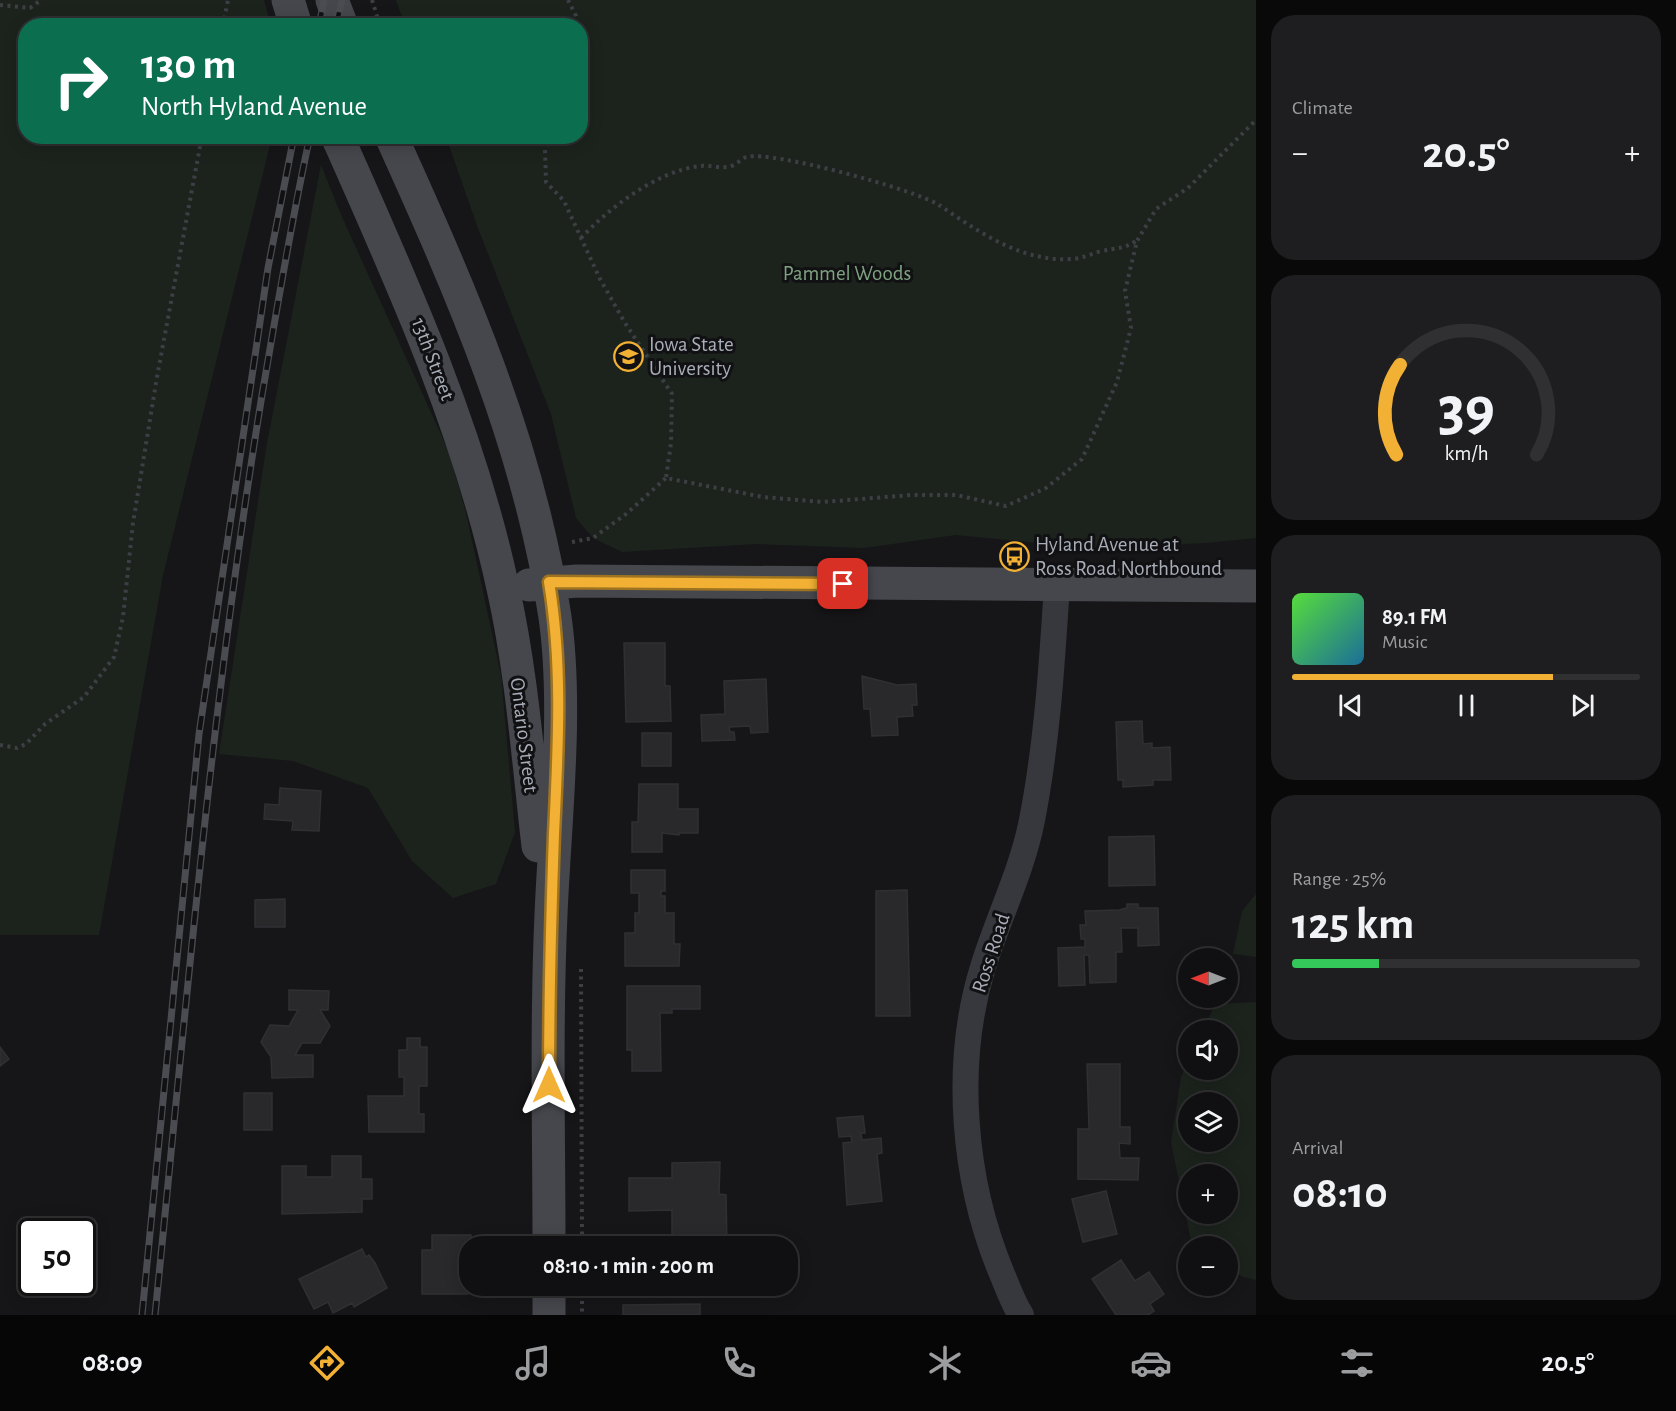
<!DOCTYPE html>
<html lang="en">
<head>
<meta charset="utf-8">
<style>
  :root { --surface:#101012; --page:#1e1e20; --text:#f1f3f6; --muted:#9c9d9f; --line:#303032; --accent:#f2b134 }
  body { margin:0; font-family:"Alegreya Sans",sans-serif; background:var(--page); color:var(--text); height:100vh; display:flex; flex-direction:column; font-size:22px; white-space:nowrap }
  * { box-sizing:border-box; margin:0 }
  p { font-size:20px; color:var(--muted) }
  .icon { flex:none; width:33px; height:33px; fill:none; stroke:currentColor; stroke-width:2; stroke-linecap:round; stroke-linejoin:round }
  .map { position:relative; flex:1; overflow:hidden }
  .details { display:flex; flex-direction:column; gap:15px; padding:15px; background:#09090a; width:420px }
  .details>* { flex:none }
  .hud { position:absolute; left:18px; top:18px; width:570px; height:126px; border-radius:24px; box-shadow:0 3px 15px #0003,0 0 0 2px var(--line); background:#0b6e4f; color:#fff; overflow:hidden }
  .needle { width:39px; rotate:270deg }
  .controls { position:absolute; left:1178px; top:948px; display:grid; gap:12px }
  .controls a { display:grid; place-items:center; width:60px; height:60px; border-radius:50%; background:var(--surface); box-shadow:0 3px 15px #0003,0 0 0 2px var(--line); font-size:30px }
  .speed { position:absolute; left:18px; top:1218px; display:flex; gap:12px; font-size:30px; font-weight:700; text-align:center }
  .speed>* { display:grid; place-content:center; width:78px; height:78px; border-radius:50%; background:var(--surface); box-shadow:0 3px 15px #0003,0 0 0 2px var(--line); line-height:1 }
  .speed .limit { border:3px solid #111; border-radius:9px; background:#fff; color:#111 }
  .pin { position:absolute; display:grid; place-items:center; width:51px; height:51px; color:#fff; margin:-26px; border-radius:12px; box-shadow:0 3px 9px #0006 }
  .me { position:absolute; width:66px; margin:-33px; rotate:0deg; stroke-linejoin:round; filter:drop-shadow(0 0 4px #0008) }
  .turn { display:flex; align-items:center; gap:21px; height:126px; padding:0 24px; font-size:27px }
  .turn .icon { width:78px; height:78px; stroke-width:2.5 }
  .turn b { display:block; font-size:42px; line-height:51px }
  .big { font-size:45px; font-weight:700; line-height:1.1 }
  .details .tile { flex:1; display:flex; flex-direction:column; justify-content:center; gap:9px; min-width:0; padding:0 21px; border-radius:24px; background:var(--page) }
  .details .dial { align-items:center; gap:0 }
  .dial svg { height:156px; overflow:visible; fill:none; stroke:var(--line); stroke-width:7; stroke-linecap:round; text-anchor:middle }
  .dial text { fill:var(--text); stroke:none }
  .song { display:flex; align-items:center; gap:18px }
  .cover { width:72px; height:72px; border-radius:9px; background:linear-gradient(135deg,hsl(110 70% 55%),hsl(200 70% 35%)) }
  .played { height:6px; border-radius:3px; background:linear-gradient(90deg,var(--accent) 75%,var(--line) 75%) }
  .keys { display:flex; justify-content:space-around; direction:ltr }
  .heat { display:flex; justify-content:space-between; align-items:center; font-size:33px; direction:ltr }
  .charge { height:9px; border-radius:4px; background:linear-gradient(90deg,#34c759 25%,var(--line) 0) }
  .trip { position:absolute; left:459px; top:1236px; width:339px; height:60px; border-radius:24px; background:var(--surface); box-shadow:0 3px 15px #0003,0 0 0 2px var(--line); font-weight:700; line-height:60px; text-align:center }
  .tabs { display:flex; height:96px; justify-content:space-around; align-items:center; background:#060607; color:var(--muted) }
  .tabs .icon { width:42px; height:42px }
  .tabs .current { color:var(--accent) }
  .tabs b { font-size:27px; color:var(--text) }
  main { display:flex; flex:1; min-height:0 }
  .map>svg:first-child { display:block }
</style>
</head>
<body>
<main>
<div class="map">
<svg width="1256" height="1315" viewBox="0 0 1256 1315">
  <rect width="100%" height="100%" fill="#161618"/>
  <path fill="#1c231d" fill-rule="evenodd" d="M0 0H264L271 25 26 26V136L272 137 163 575 99 935H0Z
    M396 0H1256V538L1205 543 1091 548 956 535 864 548 755 544 622 552 593 538 576 518 551 414 478 228 446 137 580 136V26L405 25Z
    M321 165 342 217 449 452 466 513 501 675 515 832 496 884 453 898 412 861 368 788 293 761 219 754 267 443Z
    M1256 894V957L1233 954 1242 911Z
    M1256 1002V1280L1243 1277 1227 1267V1246H1192L1171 1142 1181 1077 1188 1061V1070H1227V1030H1203L1215 1004ZM1227 1102V1142H1188V1102ZM1227 1174V1214H1188V1174Z"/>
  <path fill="#29292c" stroke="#303034" stroke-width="1.5" d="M624 643H665V686H670L671 721 626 722Z
    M862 676 897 685 916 684 917 705H912L913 716 897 717 898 735 872 736 870 709H864Z
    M766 679 768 732 751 733 750 726 729 727 730 732H734L735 740 702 741 701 715 725 714 724 681Z
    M1142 721 1143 744 1152 743V748L1170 747 1171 780H1153V785L1123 787V780H1118L1116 722Z
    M642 733H671V766H642Z
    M639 784H678V809H698V833H679V835L662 833V852H632V822H638Z
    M280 788 321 791 319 831 292 830 293 821 264 819 265 804 279 805Z
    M1154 836 1155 885 1109 886V837Z
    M631 870H665V891H661V896H665V913H674V944H680L679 966H625V933H635V913H639V893H631Z
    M907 890 910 1016H876V891Z
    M285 899V927H255V900Z
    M1127 904H1138V908H1158L1159 945 1138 946V928H1121L1122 952H1116V982L1090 983 1089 955H1084L1085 985 1059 986 1058 948 1085 947V939H1081L1080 925H1086L1085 911 1119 910 1127 908Z
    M627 986H700V1009H672V1013H660L661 1071H632V1050H627Z
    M289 990 329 991 328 1010H320L330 1026 320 1043H302L295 1055H313V1077L272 1078 271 1057 261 1042 270 1025 289 1026 298 1010H289Z
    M407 1038H420V1047H427V1086H419V1114H424V1132H369L368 1096H404V1077H399V1050H407Z
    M0 1047 9 1059 0 1066Z
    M1087 1064H1120V1127H1130V1144L1119 1143 1120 1158H1139L1138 1180 1078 1179V1129H1089Z
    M244 1093H272V1130H244Z
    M863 1116 865 1133H861L862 1140 881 1138 882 1153 877 1154 882 1201 847 1205 843 1143 852 1142 851 1136 839 1137 837 1118Z
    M332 1156H361V1179H372V1199H362V1212L282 1214V1166H306V1177H332Z
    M720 1162 719 1194 726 1195 727 1246H664L672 1245V1210L629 1211V1178H672V1163Z
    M1106 1191 1117 1234 1083 1242 1072 1199Z
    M432 1235H471L468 1294H422V1250H432Z
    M362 1249 366 1257 369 1255 375 1263 387 1288 354 1307 352 1303 333 1313 328 1302 314 1309 299 1279Z
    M1121 1260 1135 1281 1149 1272 1164 1294 1150 1304 1154 1311 1148 1315H1116L1092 1279Z
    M700 1304V1315H623V1305Z"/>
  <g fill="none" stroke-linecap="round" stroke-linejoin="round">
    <path stroke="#3d3f44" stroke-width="4" stroke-dasharray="3 4.5" stroke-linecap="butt" d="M372 0 380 26
      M568 0 576 16V26
      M0 5 30 8 41 0
      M223 26 228 0
      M550 136 545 150 546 182 564 201 600 279 625 323 672 394 671 443 666 478 763 497 823 502 911 495H956L1006 506 1046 488 1082 459 1117 382 1131 328 1125 291 1137 241 1156 209 1188 188 1256 120
      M581 238C609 208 657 171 700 166 710 165 722 169 731 166 737 165 741 158 747 157 771 150 916 190 939 205 979 232 1021 262 1071 259 1082 259 1092 253 1102 251 1116 248 1124 249 1136 241
      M572 542 593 538 626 514 666 478
      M0 745 17 748 26 744 45 724 84 697 114 657 123 617 133 523 157 377 202 136
      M581 969 582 1246
      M582 1286V1315"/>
    <path stroke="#37383d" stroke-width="26" d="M1021 1315C1013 1303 1008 1288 1002 1274 963 1181 953 1064 983 967 998 918 1022 871 1032 820 1047 743 1052 664 1057 585"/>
    <path stroke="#45474d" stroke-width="33" d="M288 0 296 26
      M332 0 342 26
      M337 136C403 284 469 430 503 588 522 673 528 760 538 846
      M391 136C462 293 529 445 555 617 568 709 555 821 551 914 546 1025 549 1136 549 1246
      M529 585 577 581 1256 586
      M549 1286V1315"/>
    <defs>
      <path id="rail" d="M319 26 324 0
        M336 26 342 0
        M142 1315 199 734 268 268 294 136
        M155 1315C186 1008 212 700 262 395 277 309 291 222 310 136"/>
    </defs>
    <use href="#rail" stroke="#4a4c52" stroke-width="7"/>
    <use href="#rail" stroke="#111113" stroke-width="4.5" stroke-dasharray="14" stroke-linecap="butt"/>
  </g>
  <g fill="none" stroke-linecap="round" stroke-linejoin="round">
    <defs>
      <path id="route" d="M549 1085C549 1001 551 918 554 834 558 749 563 666 549 582L843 584"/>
    </defs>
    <use href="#route" stroke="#9d7322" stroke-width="15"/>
    <use href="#route" stroke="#f2b134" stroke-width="10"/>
  </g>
  <defs>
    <symbol id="university-ring" viewBox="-11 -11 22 22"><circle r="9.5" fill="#111113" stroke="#f2b134" stroke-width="1.5"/><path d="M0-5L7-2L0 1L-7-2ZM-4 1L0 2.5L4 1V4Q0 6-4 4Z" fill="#f2b134"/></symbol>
    <symbol id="bus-ring" viewBox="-11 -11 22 22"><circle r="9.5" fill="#111113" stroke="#f2b134" stroke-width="1.5"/><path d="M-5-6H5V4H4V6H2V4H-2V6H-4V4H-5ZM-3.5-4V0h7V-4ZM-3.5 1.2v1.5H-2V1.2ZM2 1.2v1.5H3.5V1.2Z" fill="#f2b134"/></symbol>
  </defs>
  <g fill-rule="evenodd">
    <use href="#university-ring" x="612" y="340" width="33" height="33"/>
    <use href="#bus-ring" x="998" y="540" width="33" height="33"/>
  </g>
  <g text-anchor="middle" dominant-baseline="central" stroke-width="6" stroke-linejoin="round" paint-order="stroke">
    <g font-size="21" fill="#7fa381" stroke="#111113">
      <text x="847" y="273">Pammel Woods</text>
    </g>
    <g font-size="21" fill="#a8adb8" stroke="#111113" text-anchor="start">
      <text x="649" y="344">Iowa State<tspan x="649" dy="24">University</tspan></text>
      <text x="1035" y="544">Hyland Avenue at<tspan x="1035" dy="24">Ross Road Northbound</tspan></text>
    </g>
    <g font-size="21" fill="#a8adb8" stroke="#111113">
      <text transform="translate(433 359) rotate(69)">13th Street</text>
      <text transform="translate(524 735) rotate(83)">Ontario Street</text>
      <text transform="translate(991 953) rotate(-72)">Ross Road</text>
    </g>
  </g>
</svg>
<div class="controls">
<a><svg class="needle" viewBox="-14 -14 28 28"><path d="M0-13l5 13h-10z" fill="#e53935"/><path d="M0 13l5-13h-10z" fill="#9c9d9f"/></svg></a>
<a><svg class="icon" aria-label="sound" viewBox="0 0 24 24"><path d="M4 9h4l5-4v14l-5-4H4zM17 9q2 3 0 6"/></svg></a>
<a><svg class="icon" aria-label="layers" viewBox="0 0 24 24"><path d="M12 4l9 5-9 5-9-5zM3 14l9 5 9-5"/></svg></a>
<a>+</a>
<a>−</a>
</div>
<div class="speed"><div class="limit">50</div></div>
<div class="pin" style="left:843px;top:584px;background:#d93025"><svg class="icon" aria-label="arrive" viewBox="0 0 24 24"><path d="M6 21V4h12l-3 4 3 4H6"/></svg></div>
<svg class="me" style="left:549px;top:1085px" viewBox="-20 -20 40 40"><path d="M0-17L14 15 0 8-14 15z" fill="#f2b134" stroke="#fff" stroke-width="4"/></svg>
<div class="trip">08:10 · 1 min · 200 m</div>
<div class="hud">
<div class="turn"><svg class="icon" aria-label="right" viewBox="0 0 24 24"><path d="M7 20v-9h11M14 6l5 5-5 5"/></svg><div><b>130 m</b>North Hyland Avenue</div></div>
</div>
</div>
<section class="details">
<div class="tile"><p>Climate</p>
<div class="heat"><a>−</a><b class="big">20.5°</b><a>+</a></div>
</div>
<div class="tile dial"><svg viewBox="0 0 100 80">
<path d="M14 69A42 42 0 1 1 86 69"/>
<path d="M14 69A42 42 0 0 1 16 23" stroke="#f2b134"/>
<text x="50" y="56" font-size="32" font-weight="700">39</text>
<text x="50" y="72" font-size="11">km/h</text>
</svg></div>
<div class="tile">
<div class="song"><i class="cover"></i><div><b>89.1 FM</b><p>Music</p></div></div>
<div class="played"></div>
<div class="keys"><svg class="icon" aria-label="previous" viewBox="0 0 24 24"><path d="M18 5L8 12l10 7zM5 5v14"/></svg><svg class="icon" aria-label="pause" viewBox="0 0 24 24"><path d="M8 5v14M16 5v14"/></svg><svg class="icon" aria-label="next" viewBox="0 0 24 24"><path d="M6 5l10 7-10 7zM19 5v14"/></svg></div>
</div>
<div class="tile"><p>Range · 25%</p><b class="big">125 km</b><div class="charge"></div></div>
<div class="tile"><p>Arrival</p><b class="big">08:10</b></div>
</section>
</main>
<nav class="tabs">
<b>08:09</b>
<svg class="icon current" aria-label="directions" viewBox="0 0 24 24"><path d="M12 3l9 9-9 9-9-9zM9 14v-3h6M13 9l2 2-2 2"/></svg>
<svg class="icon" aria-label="music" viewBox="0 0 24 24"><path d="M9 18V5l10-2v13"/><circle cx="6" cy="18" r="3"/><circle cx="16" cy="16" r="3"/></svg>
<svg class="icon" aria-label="phone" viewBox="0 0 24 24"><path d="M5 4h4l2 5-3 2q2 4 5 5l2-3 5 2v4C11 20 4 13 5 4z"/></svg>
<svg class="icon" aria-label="climate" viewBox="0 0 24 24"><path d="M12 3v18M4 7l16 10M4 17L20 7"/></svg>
<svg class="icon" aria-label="car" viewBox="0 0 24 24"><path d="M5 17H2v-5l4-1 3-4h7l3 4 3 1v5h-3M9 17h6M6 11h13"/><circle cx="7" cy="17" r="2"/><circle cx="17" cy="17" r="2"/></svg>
<svg class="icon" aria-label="filters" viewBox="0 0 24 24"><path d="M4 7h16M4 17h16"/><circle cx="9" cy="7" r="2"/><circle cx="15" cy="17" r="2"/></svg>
<b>20.5°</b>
</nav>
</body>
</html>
